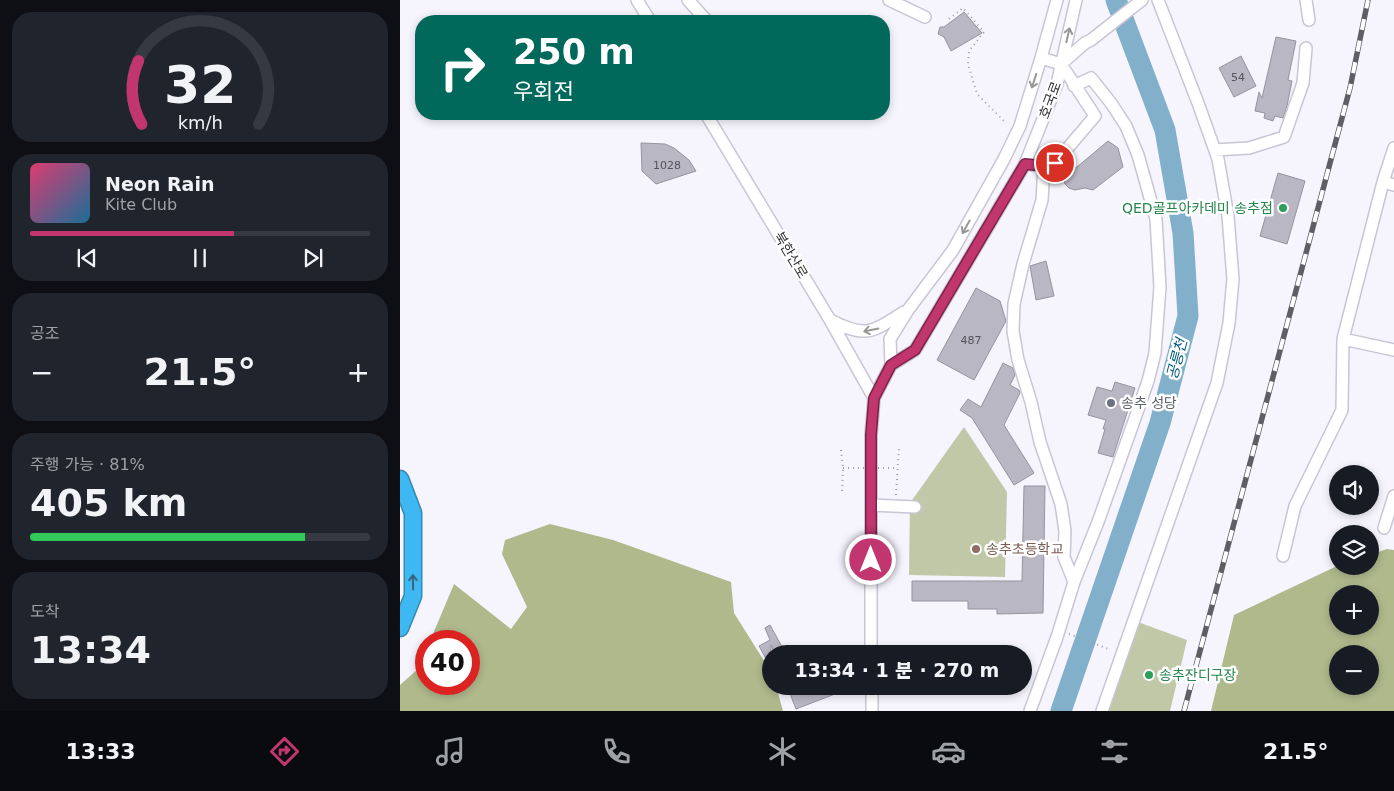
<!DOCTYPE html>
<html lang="ko">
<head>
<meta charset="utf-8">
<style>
  :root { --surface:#171b24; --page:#20242c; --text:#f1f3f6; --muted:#9ea1a6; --line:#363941; --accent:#c1366f }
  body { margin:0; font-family:"DejaVu Sans","Noto Sans KR",sans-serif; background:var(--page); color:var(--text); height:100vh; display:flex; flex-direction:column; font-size:19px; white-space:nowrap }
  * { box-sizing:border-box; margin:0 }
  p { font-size:16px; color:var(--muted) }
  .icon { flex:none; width:28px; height:28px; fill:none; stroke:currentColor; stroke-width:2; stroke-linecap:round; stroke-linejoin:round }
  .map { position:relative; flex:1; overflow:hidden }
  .drawer { display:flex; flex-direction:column; gap:12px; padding:12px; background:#0d0f14; width:400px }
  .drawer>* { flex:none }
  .guide { position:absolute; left:15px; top:15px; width:475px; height:105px; border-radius:20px; box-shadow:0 2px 8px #0003; background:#00695c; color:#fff; overflow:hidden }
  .fabs { position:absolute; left:929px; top:465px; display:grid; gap:10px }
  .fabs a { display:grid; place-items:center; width:50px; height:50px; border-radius:50%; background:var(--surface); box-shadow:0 2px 8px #0003; font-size:25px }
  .speed { position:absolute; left:15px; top:630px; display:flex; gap:10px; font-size:25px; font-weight:700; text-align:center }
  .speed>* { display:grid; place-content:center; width:65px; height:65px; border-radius:50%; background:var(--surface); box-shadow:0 2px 8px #0003; line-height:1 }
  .speed .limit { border:8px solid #d22; background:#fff; color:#111 }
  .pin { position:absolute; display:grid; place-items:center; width:42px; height:42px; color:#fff; margin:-21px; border:2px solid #fff; border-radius:50%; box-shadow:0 1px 5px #0007 }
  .me { position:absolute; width:55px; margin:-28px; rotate:0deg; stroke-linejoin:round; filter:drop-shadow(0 0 4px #0008) }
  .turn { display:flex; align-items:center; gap:18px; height:105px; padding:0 15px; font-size:22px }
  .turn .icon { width:65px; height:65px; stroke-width:2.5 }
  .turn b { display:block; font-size:35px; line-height:42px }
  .big { font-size:38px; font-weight:800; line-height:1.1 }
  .drawer .card { flex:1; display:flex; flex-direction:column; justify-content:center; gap:8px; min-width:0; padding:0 18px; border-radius:20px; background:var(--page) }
  .drawer .dial { align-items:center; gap:0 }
  .dial svg { height:130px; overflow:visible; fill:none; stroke:var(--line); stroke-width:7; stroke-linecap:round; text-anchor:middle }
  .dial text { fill:var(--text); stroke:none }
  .song { display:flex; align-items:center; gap:15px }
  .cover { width:60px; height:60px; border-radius:8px; background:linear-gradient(135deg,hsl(340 70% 55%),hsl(200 70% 35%)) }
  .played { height:5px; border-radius:2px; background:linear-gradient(90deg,var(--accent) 60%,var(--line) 60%) }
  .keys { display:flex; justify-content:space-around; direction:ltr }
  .heat { display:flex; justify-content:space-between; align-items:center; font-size:28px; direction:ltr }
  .charge { height:8px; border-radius:4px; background:linear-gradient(90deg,#34c759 81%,var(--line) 0) }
  .trip { position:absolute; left:362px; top:645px; width:270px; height:50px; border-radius:25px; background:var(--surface); box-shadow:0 2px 8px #0003; font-weight:800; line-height:50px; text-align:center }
  .tab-bar { display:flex; height:80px; justify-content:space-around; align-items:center; background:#090b0e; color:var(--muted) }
  .tab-bar .icon { width:35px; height:35px }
  .tab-bar .current { color:var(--accent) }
  .tab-bar b { font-size:22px; color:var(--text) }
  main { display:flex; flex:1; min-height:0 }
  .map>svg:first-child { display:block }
</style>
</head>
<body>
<main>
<section class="drawer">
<div class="card dial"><svg viewBox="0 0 100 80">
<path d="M14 69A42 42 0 1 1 86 69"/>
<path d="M14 69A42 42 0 0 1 12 30" stroke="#c1366f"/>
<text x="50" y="56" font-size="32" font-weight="700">32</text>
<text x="50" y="72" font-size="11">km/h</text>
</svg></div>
<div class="card">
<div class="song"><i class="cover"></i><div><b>Neon Rain</b><p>Kite Club</p></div></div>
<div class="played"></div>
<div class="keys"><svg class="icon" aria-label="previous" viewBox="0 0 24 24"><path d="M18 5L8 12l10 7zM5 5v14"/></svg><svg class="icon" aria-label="pause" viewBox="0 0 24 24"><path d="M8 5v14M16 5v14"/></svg><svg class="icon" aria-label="next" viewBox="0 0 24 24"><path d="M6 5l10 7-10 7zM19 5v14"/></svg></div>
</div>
<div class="card"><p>공조</p>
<div class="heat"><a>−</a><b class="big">21.5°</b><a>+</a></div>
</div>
<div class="card"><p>주행 가능 · 81%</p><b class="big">405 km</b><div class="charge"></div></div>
<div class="card"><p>도착</p><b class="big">13:34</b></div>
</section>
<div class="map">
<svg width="994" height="711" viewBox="0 0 994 711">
  <rect width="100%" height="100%" fill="#f6f4fd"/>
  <path fill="#c0c8a8" d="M564 427 607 492 605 577 509 575 510 503Z
    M738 622 787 640 770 711H706Z"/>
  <path fill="#afb98c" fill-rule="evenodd" d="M150 524 213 540 331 582 334 613 371 672V686H376L383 711H0V685L18 669 26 650V684H69V641H30L54 584 111 629 127 607 102 554 105 540Z
    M987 549 994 550V711H811L834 615 937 566H970V555ZM938 594H970V626H938ZM938 654H970V686H938Z"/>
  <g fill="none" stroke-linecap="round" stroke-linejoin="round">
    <path stroke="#82b0cb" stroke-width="21" d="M661 711 760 423 788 316 783 233 765 130 716 0"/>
  </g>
  <path fill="#bab7c5" stroke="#9693a1" d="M564 12 582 33 551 51 544 37 538 34 540 27H544Z
    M876 37 896 41 888 80 892 81 887 106 883 118 875 116 873 121 864 118 865 113 855 111 859 92 862 98Z
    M841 56 856 86 834 97 819 68Z
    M708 141 718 148 723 167 693 190 685 188 675 190 669 188 665 184 663 178 665 173 670 168 677 167Z
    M241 143 265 144 274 148 289 160 296 171 256 184 242 171Z
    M878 173 905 181 887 244 860 236Z
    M646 261 654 296 636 300 630 266Z
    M576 288 600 301 606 321 574 380 537 360Z
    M603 363 613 368 615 375 610 385 619 390 620 393 604 425 634 473 614 485 572 418 560 410 568 399 581 407Z
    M715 382 735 388 713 457 698 453 705 429H703L706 420 688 415 697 387 712 391Z
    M624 486H645L643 613 597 614V609H568V601H512V581H622Z
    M370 625 386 654H375L371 645V668L359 646 370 640 365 628Z
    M387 686H453V687L396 709Z"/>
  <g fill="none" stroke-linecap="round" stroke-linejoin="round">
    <defs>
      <path id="minor" d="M237 0 250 21
        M288 0 307 21
        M489 0 525 17
        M906 0 909 20
        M661 64 685 43 691 40 742 0
        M306 114 430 320 474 398
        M994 148 983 182 994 185
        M815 150 849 148 884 137 903 83 906 48
        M625 164 644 166 655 163 695 116 661 64 641 58
        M644 166 642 200 623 264 614 304 613 331 618 360 631 402 640 442 661 504 665 531 664 557 674 582
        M983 182 943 339 994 350
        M430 320C467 339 472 332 504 312
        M491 365 515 350 625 164 657 84 676 0
        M471 505 515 507
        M984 528 994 496
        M883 556 895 506 942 410 943 339
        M471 654V435L474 398 491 365 490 339 508 310 553 250 604 159 620 126 641 58 657 0
        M472 686V711
        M630 711 657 637 674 582 698 522 734 421 748 381 755 353 760 287 756 219 738 155 726 126 711 103 691 78 674 86
        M702 711 817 383 829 323 833 279 828 216 818 159 798 103 758 0"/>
      <path id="highway" d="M0 479 13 513V596L0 628"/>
    </defs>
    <use href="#minor" stroke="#c9c5d4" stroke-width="14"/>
    <use href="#highway" stroke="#3989b0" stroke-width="19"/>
    <path stroke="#a09ea5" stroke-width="2" stroke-dasharray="1 4" stroke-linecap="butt" d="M549 19 563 8 584 32 569 51 568 64 577 94 604 121
      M441 450 443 468 442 493
      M496 495 499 448
      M669 634 711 650"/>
    <use href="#minor" stroke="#fff" stroke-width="11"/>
    <use href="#highway" stroke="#3db8f2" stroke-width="16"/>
    <defs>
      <path id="rail" d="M784 711 950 88 968 0"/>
    </defs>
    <use href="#rail" stroke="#5f5e64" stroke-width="5.5"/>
    <use href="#rail" stroke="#fff" stroke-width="4" stroke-dasharray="11" stroke-linecap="butt"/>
    <path stroke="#a09ea5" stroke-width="2" stroke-dasharray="1 4" stroke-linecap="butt" d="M443 468H498"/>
  </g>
  <defs><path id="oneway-shaft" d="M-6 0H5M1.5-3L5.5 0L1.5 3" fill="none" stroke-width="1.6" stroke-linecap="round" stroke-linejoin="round" transform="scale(1.25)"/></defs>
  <g stroke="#98989a">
    <use href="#oneway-shaft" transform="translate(668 35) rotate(-77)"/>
    <use href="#oneway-shaft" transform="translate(634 81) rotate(108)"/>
    <use href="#oneway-shaft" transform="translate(566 227) rotate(119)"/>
    <use href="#oneway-shaft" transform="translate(471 330) rotate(169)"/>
  </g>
  <use stroke="#366781" href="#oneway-shaft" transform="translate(13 582) rotate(-91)"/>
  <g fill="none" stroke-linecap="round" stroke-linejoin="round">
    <defs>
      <path id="route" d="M471 560V435L474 398 491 365 515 350 625 164 644 166 655 163"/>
    </defs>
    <use href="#route" stroke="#7d2348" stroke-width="12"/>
    <use href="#route" stroke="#c1366f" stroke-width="9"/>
  </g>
  <g fill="#2e9e5b" stroke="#fff" stroke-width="2">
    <circle cx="883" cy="208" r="5"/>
    <circle cx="749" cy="675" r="5"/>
  </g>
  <circle fill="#6b7280" stroke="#fff" stroke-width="2" cx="711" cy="403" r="5"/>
  <circle fill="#8d6e63" stroke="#fff" stroke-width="2" cx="576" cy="549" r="5"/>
  <g text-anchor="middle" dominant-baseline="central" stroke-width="5" stroke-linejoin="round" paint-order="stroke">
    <g font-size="11" fill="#54525a">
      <text x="838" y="77">54</text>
      <text x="267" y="165">1028</text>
      <text x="571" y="340">487</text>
    </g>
    <g font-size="14" fill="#323136" stroke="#fff">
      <text transform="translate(650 100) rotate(-70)">호국로</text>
      <text transform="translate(391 255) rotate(59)">북한산로</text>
    </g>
    <g font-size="14" fill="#27864d" stroke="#fff" text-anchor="end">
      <text x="873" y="208">QED골프아카데미 송추점</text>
      <text x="759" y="675" text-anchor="start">송추잔디구장</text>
    </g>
    <g font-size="14" fill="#5b616d" stroke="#fff" text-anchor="start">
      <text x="721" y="403">송추 성당</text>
    </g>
    <g font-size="14" fill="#785e54" stroke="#fff" text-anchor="start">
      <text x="586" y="549">송추초등학교</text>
    </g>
    <g font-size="15" font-style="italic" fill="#00597d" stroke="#fff">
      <text transform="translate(777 359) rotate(-75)">공릉천</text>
    </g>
  </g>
</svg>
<div class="fabs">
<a><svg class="icon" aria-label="sound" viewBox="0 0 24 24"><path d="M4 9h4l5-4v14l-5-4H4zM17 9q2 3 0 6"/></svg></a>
<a><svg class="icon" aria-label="layers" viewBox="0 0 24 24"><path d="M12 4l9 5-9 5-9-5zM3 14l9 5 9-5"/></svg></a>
<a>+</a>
<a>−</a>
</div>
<div class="speed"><div class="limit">40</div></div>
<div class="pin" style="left:655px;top:163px;background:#d93025"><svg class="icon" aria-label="arrive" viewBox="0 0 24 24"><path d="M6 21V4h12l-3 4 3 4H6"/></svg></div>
<svg class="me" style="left:471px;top:560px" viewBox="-20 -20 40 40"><circle r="17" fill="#c1366f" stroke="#fff" stroke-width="3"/><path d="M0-11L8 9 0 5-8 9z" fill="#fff"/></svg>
<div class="trip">13:34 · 1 분 · 270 m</div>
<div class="guide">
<div class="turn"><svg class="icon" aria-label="right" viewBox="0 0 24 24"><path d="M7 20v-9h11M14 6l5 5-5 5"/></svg><div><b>250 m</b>우회전</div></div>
</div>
</div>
</main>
<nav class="tab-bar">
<b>13:33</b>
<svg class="icon current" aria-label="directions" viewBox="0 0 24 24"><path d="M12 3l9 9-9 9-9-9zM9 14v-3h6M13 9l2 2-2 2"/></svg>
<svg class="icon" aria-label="music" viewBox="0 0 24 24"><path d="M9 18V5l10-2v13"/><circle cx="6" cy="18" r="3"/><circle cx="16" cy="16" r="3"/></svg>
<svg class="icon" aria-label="phone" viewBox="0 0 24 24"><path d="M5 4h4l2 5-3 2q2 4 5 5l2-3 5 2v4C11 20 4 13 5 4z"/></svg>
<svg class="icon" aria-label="climate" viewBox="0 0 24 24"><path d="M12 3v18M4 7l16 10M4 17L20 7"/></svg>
<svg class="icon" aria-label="car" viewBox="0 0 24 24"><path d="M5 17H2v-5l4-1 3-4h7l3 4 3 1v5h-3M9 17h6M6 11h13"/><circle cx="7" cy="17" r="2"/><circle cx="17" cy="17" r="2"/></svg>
<svg class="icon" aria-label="filters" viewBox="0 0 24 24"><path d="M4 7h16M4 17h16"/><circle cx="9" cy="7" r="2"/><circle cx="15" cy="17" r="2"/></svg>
<b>21.5°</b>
</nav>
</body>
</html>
